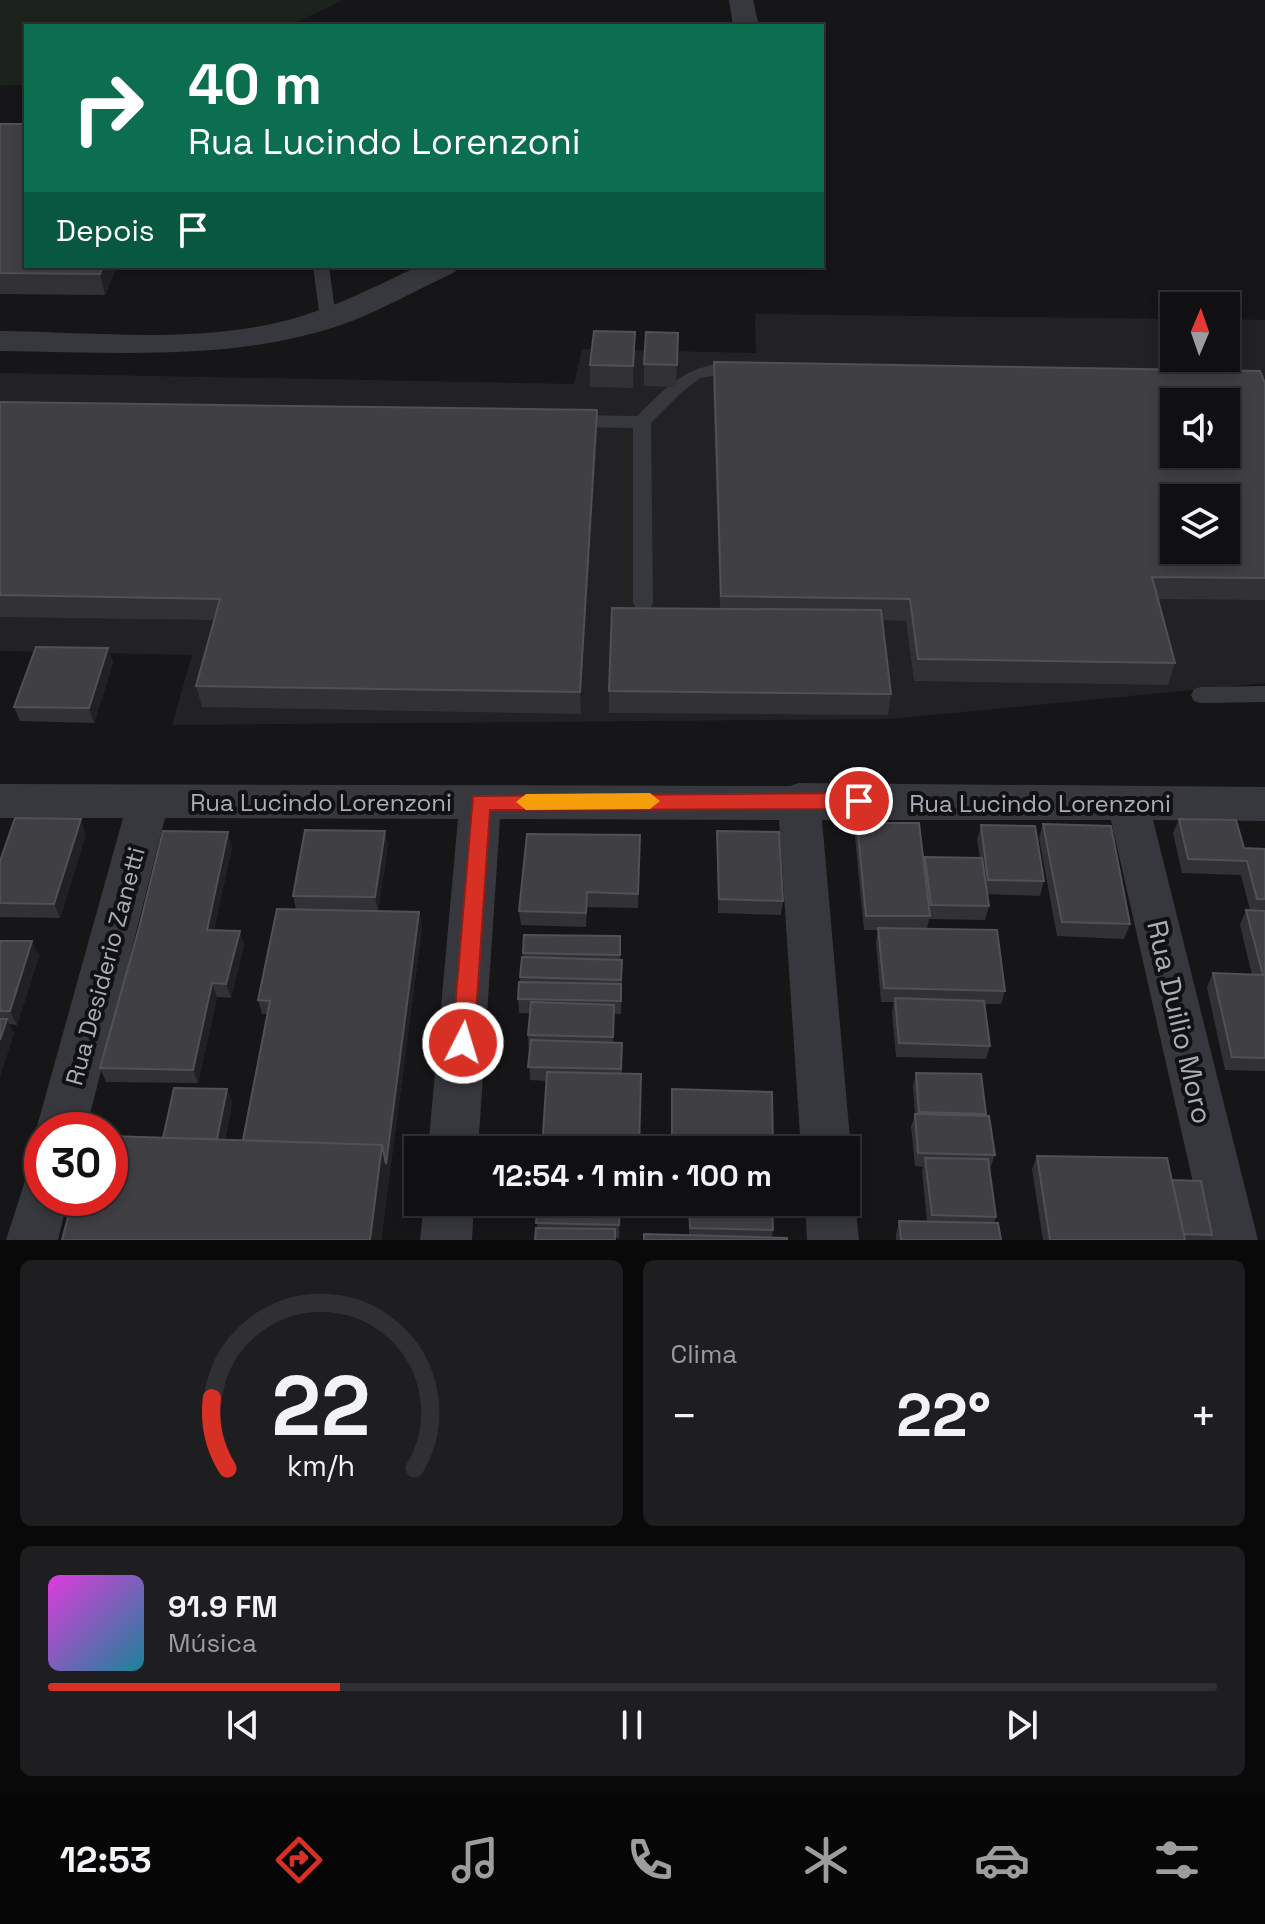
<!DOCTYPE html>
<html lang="pt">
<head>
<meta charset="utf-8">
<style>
  :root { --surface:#101012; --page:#1e1e20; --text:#f1f3f6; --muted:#9c9d9f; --line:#303032; --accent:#d93025 }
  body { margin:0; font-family:"Space Grotesk",sans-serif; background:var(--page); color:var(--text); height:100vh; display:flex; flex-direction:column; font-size:30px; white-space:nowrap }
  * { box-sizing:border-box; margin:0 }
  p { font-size:26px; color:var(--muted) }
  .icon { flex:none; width:44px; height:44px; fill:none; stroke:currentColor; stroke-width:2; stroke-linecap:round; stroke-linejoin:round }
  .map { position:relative; height:1240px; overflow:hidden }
  .side { display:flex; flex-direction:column; gap:20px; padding:20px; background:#09090a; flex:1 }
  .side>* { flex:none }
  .top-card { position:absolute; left:24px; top:24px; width:800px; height:244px; border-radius:0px; box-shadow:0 4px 12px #0003,0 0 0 2px var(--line); background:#0b6e4f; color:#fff; overflow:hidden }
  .needle { width:52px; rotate:2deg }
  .controls { position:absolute; left:1160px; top:292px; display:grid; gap:16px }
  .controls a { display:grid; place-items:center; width:80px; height:80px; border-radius:0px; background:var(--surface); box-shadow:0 4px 12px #0003,0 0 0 2px var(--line); font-size:40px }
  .speed { position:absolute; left:24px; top:1112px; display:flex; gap:16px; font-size:40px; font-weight:700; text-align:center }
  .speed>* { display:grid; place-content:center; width:104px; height:104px; border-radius:50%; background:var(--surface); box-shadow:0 4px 12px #0003,0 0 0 2px var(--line); line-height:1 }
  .speed .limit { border:12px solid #d22; background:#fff; color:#111 }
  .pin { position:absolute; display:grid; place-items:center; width:68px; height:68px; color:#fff; margin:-34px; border:4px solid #fff; border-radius:50%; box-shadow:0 2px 8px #0007 }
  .me { position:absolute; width:88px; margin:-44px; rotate:5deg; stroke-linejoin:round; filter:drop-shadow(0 0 6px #0008) }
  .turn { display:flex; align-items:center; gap:28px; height:168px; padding:0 32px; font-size:36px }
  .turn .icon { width:104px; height:104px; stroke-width:2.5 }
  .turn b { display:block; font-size:56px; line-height:68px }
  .then { display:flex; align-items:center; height:76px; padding:0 32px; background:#0003; gap:16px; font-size:30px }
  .big { font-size:60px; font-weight:700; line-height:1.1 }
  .side .card { flex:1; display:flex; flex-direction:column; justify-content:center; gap:12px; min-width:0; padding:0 28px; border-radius:12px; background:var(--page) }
  .side .dial { align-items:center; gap:0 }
  .dial svg { height:208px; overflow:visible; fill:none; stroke:var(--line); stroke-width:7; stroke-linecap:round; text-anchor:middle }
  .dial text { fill:var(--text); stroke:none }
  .song { display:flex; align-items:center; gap:24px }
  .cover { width:96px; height:96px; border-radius:12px; background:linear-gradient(135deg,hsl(300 70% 55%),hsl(190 70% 35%)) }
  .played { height:8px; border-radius:4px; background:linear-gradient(90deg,var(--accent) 25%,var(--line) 25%) }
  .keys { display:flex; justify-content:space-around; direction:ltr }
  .heat { display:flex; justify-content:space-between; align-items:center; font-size:44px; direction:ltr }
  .side .tiles { flex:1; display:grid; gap:20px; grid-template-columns:1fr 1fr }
  .card:last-child { grid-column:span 2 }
  .trip { position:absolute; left:404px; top:1136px; width:456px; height:80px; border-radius:0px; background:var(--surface); box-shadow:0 4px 12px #0003,0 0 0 2px var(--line); font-weight:700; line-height:80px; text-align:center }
  .tab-bar { display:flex; height:128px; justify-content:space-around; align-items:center; background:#060607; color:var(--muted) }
  .tab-bar .icon { width:56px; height:56px }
  .tab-bar .selected { color:var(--accent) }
  .tab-bar b { font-size:36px; color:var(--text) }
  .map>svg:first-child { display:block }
</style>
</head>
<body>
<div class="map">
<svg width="1265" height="1240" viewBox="0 0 1265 1240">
  <rect width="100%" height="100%" fill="#161618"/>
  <path fill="#222225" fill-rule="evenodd" d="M755 314 1174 319V358H1226V319L1265 320V683L890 719 172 725 192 655 0 651V373L574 384 582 349 756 353ZM1174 402H1226V454H1174ZM1174 498H1226V550H1174Z"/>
  <path fill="#1c231d" d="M0 0H343L289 26H26V85H0Z"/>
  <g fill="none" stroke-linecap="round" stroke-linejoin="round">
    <path fill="#37383d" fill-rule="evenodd" d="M313 266H329L336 319 334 323H322L320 319Z
      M739 362 748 367 745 371 700 378 681 393 651 423 653 603 650 608H636L633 603V428L572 427 563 421 572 415 637 416C672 382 687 364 739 362Z
      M1265 686V702L1201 703 1194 701 1191 695 1194 689 1201 687Z"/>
    <path fill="#37383d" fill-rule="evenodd" d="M729 0H753L759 26H733Z
      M419 266H459L455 272C416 290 379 312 338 326 229 362 113 352 0 351V331C94 332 196 344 288 320 334 308 376 286 419 266Z
      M799 783 1265 787V821L1153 820 1258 1240H1206L1111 820H822L851 1150 846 1161V1150H801L779 820 500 819 478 1150H428L458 819 165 818 86 1130H42V1142L36 1130 123 818H0V784L790 786Z
      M42 1174V1198H68L58 1240H6L25 1181Z
      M846 1184 855 1202 859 1240H807L805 1202H846Z
      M424 1202H474L472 1240H420Z"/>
  </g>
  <path fill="#323236" d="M0 124 26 266H117L105 295 0 294Z
    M678 333 676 387 644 386V364Z
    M635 353 633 388 590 387V365Z
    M714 362 1265 383V600L1158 599 1175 663 1168 685 914 681 906 621 882 620 891 694 888 715 609 713V691L720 609 713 383Z
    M0 402 597 431 581 714 202 707 196 686 214 620 0 617Z
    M108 648 113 663 94 723 20 721 14 707Z
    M1179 819 1244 848 1265 849V1071L1225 1070 1207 987 1213 973 1252 975 1240 925 1246 910H1250L1241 875 1182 873 1173 833Z
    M857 823 924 864 925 857 980 858 977 840 981 825 1044 881 1040 896 987 894 989 906 985 920 929 919 927 929 1005 991 1001 1004H985L990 1046 986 1059 896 1057 892 1012 894 1002H881L876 942 878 930H864L855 837Z
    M1043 824 1130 924 1124 939 1057 936 1039 838Z
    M717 831 783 901 781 915 718 913Z
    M86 834 60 918 0 917V861Z
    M640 835 638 908 587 907 586 927 521 925 519 911Z
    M388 845 378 911 419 912 422 927 381 1240 163 1138 227 1089 232 1102 225 1140H243L267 1014H262L258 1000 296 909 293 896Z
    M232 847 214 930 240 931 244 945 231 998 217 997 198 1083 106 1082 100 1068Z
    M620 936V960L622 974 621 1014H614L613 1042 622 1043V1074L546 1081 530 1080 528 1035 530 1013H519L518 999 523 953Z
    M0 941H32L39 956 17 1025 9 1024 14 1033 0 1076Z
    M916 1073 986 1114 995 1155 990 1168 996 1217 994 1223 1001 1240H896V1234L899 1221 927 1222 922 1171 923 1167 915 1166 911 1127 915 1114 913 1086Z
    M672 1089 773 1150H671Z
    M1037 1156 1172 1180 1212 1235 1209 1240H1043L1032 1169Z
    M538 1202H620L619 1238 537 1228Z
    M689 1202H772L773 1230 772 1237 689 1235Z"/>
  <path fill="#212124" d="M103 266H117L105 295 100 274Z
    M635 332V353L633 388V366Z
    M597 410V431L581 714 580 692Z
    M108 648 113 663 94 723 89 708Z
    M81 819 86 834 60 918 54 904Z
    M385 831 388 845 378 912 375 897Z
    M228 832 232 847 211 944 207 930Z
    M419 912 422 927 381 1240H370L382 1145Z
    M240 931 244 945 231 998 226 984Z
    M32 941 39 956 17 1025 10 1011Z
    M212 983 217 997 198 1083 193 1070Z
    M7 1019 14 1033 0 1076V1040Z
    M227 1089 232 1102 219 1167 214 1154Z"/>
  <path fill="#3f3f44" stroke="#4f5156" stroke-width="2" fill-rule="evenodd" d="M0 124H26V266H103L100 274 0 273Z
    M594 331 635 332 633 366 590 365Z
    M646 332 678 333 677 365 644 364Z
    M714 362 1260 371 1265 383V578L1152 577 1175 663 918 659 910 599 721 596ZM1174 402H1226V454H1174ZM1174 498H1226V550H1174Z
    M0 402 597 410 580 692 196 686 220 599 0 595Z
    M612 608 881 610 891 694 609 691Z
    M36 647 108 648 89 708 14 707Z
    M15 818 81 819 54 904 0 903V861Z
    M1179 819 1236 820 1244 848 1265 849V899H1257L1247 861 1188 859Z
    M857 823H919L930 916H866Z
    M1043 824 1111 826 1130 924 1062 922Z
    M981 825 1035 826 1044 881 988 880Z
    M305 830 385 831 375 897 293 896Z
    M163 831 228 832 207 930 240 931 226 984 212 983 193 1070 100 1068 139 928Z
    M717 831 779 832 783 901 719 899Z
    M527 834 640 835 638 894 587 892 586 913 519 911Z
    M925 857 982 858 989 906 931 905Z
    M277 909 419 912 386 1164 382 1145 243 1140 270 1001 258 1000Z
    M1246 910 1265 911V1058L1232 1057 1213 973 1263 975Z
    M878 928 997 930 1005 991 884 988Z
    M524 935 620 936V955L523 953Z
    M0 941H32L10 1011H0Z
    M522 957 622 960 621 980 520 977Z
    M519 982 621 984V1001L518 999Z
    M895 998 984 1001 990 1046 899 1043Z
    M531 1002 614 1005 613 1037 528 1035Z
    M0 1019H7L0 1040Z
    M531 1040 622 1043 621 1069 528 1067Z
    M547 1072 641 1074 639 1150H542Z
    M916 1073 981 1074 986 1114 919 1112Z
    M174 1088 227 1089 217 1139 163 1138Z
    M672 1089 772 1092 773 1150 672 1147Z
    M915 1114 989 1116 995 1155 918 1153Z
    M110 1136 382 1145 370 1240H62L73 1198H110Z
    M1037 1156 1167 1158 1185 1240H1050Z
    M925 1158 988 1159 996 1217 932 1215Z
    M1172 1180 1201 1181 1212 1235 1184 1234Z
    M538 1202H620L619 1225 536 1223Z
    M689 1202H772L773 1230 690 1228Z
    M899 1221 998 1223 1001 1240H901Z
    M536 1228 615 1229V1240H535Z
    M644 1234 787 1238V1240H644Z"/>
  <path fill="#d93025" stroke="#8d1f18" stroke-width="2" d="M859 793 869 801 859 809 490 810 474 1043 471 1050 463 1053 455 1050 452 1043 473 796Z"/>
  <path fill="#f59e0b" d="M650 793 660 801 650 809 526 810 516 802 526 794Z"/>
  <g text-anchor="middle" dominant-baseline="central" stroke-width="8" stroke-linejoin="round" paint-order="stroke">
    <g font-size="24" fill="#a8adb8" stroke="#111113">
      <text x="321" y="802">Rua Lucindo Lorenzoni</text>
      <text x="1040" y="803">Rua Lucindo Lorenzoni</text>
      <text transform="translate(105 966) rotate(-75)">Rua Desiderio Zanetti</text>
    </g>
    <g font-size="28" fill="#a8adb8" stroke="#111113">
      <text transform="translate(1180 1022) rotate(77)">Rua Duilio Moro</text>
    </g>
  </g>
</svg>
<div class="controls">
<a><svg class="needle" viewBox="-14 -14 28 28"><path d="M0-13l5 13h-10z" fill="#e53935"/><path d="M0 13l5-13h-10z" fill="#9c9d9f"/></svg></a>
<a><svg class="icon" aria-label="sound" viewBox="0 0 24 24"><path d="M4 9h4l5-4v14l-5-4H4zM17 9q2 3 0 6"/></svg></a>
<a><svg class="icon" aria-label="layers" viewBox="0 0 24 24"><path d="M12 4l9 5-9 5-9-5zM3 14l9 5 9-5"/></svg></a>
</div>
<div class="speed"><div class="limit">30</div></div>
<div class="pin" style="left:859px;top:801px;background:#d93025"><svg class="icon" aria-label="arrive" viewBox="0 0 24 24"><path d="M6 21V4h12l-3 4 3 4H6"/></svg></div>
<svg class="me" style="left:463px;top:1043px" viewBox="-20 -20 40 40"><circle r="17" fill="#d93025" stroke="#fff" stroke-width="3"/><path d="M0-11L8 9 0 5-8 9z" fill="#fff"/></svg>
<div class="trip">12:54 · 1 min · 100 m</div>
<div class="top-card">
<div class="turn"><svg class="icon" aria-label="right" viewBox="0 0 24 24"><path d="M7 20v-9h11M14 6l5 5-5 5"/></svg><div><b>40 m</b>Rua Lucindo Lorenzoni</div></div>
<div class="then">Depois<svg class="icon" aria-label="arrive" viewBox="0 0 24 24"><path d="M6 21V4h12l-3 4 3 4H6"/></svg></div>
</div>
</div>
<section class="side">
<div class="tiles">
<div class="card dial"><svg viewBox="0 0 100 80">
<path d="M14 69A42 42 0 1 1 86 69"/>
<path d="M14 69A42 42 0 0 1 8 42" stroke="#d93025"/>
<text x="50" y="56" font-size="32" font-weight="700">22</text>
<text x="50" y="72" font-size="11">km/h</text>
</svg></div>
<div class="card"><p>Clima</p>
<div class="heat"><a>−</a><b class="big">22°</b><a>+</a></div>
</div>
<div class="card">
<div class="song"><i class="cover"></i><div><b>91.9 FM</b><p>Música</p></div></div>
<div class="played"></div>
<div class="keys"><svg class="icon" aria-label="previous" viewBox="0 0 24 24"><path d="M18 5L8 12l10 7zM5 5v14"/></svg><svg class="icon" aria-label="pause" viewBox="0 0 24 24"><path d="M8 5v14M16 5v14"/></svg><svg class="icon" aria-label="next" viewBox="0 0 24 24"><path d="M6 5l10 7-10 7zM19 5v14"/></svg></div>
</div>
</div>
</section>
<nav class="tab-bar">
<b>12:53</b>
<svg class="icon selected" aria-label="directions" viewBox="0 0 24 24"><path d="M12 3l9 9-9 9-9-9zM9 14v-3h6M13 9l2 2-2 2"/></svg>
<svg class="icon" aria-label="music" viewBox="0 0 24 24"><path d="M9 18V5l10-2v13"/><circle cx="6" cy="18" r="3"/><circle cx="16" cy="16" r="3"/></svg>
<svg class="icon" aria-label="phone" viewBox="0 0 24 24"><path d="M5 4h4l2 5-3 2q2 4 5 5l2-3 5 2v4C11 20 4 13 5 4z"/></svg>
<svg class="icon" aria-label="climate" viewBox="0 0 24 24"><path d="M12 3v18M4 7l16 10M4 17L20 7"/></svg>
<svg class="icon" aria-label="car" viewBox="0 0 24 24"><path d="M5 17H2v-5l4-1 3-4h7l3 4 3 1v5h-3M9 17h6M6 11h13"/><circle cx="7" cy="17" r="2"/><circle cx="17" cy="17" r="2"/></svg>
<svg class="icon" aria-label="filters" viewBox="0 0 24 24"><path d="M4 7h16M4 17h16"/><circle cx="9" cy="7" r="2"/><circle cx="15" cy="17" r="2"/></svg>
</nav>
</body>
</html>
